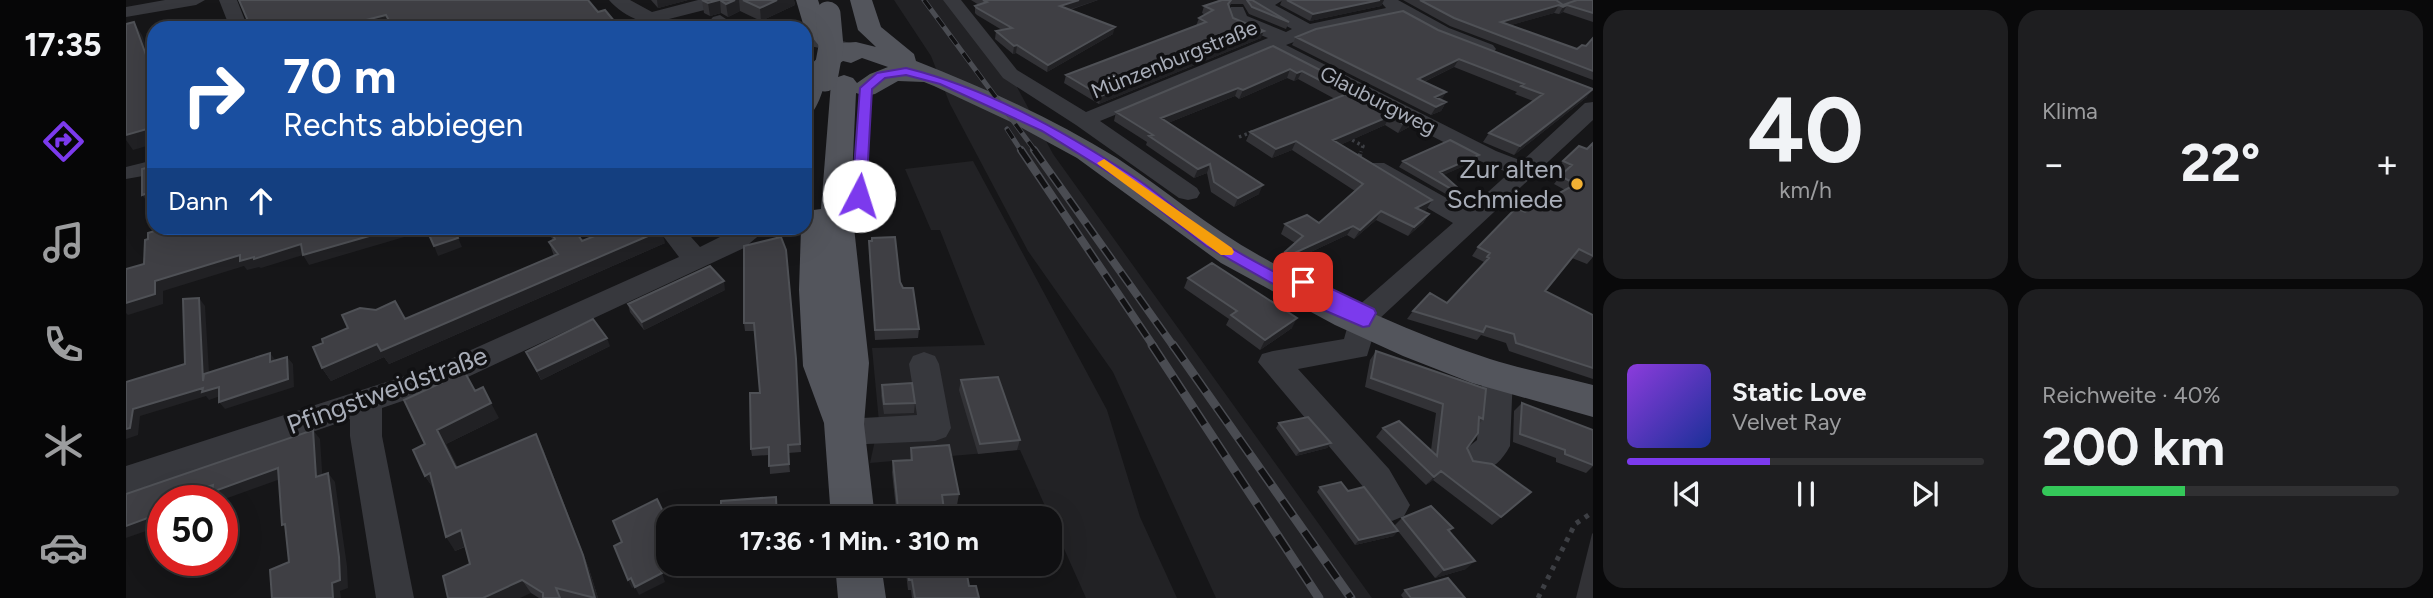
<!DOCTYPE html>
<html lang="de">
<head>
<meta charset="utf-8">
<style>
  :root { --surface:#101012; --page:#1e1e20; --text:#f1f3f6; --muted:#9c9d9f; --line:#303032; --accent:#7c3aed }
  body { margin:0; font-family:Figtree,sans-serif; background:var(--page); color:var(--text); height:100vh; display:flex; flex-direction:column; font-size:26px; white-space:nowrap }
  * { box-sizing:border-box; margin:0 }
  p { font-size:23px; color:var(--muted) }
  .icon { flex:none; width:38px; height:38px; fill:none; stroke:currentColor; stroke-width:2; stroke-linecap:round; stroke-linejoin:round }
  .map { position:relative; flex:1; overflow:hidden }
  .details { display:flex; flex-direction:column; gap:10px; padding:10px; background:#09090a; width:840px }
  .details>* { flex:none }
  .top-card { position:absolute; left:21px; top:21px; width:665px; height:214px; border-radius:21px; box-shadow:0 7px 28px #0002,0 0 0 2px var(--line); background:#1a4fa0; color:#fff; overflow:hidden }
  .speed { position:absolute; left:21px; top:485px; display:flex; gap:14px; font-size:35px; font-weight:700; text-align:center }
  .speed>* { display:grid; place-content:center; width:91px; height:91px; border-radius:50%; background:var(--surface); box-shadow:0 7px 28px #0002,0 0 0 2px var(--line); line-height:1 }
  .speed .limit { border:10px solid #d22; background:#fff; color:#111 }
  .pin { position:absolute; display:grid; place-items:center; width:60px; height:60px; color:#fff; margin:-30px; border-radius:14px; box-shadow:0 4px 10px #0006 }
  .me { position:absolute; width:77px; margin:-38px; rotate:5deg; stroke-linejoin:round; filter:drop-shadow(0 0 5px #0008) }
  .turn { display:flex; align-items:center; gap:24px; height:147px; padding:0 21px; font-size:32px }
  .turn .icon { width:91px; height:91px; stroke-width:2.5 }
  .turn b { display:block; font-size:49px; line-height:60px }
  .then { display:flex; align-items:center; height:66px; padding:0 21px; background:#0003; gap:14px; font-size:26px }
  .big { font-size:52px; font-weight:700; line-height:1.1 }
  .details .tile { flex:1; display:flex; flex-direction:column; justify-content:center; gap:10px; min-width:0; padding:0 24px; border-radius:21px; background:var(--page) }
  .details .dial { align-items:center; gap:0 }
  .dial b { font-size:91px; line-height:1 }
  .song { display:flex; align-items:center; gap:21px }
  .cover { width:84px; height:84px; border-radius:10px; background:linear-gradient(135deg,hsl(270 70% 55%),hsl(230 70% 35%)) }
  .played { height:7px; border-radius:4px; background:linear-gradient(90deg,var(--accent) 40%,var(--line) 40%) }
  .keys { display:flex; justify-content:space-around; direction:ltr }
  .heat { display:flex; justify-content:space-between; align-items:center; font-size:38px; direction:ltr }
  .charge { height:10px; border-radius:5px; background:linear-gradient(90deg,#34c759 40%,var(--line) 0) }
  .details .tiles { flex:1; display:grid; gap:10px; grid-template-columns:repeat(2,1fr) }
  .trip { position:absolute; left:530px; top:506px; width:406px; height:70px; border-radius:21px; background:var(--surface); box-shadow:0 7px 28px #0002,0 0 0 2px var(--line); font-weight:700; line-height:70px; text-align:center }
  main { display:flex; flex:1; min-height:0 }
  .menu { display:flex; flex-direction:column; width:126px; justify-content:space-around; align-items:center; background:#060607; color:var(--muted) }
  .menu .icon { width:49px; height:49px }
  .menu .active { color:var(--accent) }
  .menu b { font-size:32px; color:var(--text) }
  .map>svg:first-child { display:block }
</style>
</head>
<body>
<main>
<nav class="menu">
<b>17:35</b>
<svg class="icon active" aria-label="directions" viewBox="0 0 24 24"><path d="M12 3l9 9-9 9-9-9zM9 14v-3h6M13 9l2 2-2 2"/></svg>
<svg class="icon" aria-label="music" viewBox="0 0 24 24"><path d="M9 18V5l10-2v13"/><circle cx="6" cy="18" r="3"/><circle cx="16" cy="16" r="3"/></svg>
<svg class="icon" aria-label="phone" viewBox="0 0 24 24"><path d="M5 4h4l2 5-3 2q2 4 5 5l2-3 5 2v4C11 20 4 13 5 4z"/></svg>
<svg class="icon" aria-label="climate" viewBox="0 0 24 24"><path d="M12 3v18M4 7l16 10M4 17L20 7"/></svg>
<svg class="icon" aria-label="car" viewBox="0 0 24 24"><path d="M5 17H2v-5l4-1 3-4h7l3 4 3 1v5h-3M9 17h6M6 11h13"/><circle cx="7" cy="17" r="2"/><circle cx="17" cy="17" r="2"/></svg>
</nav>
<div class="map">
<svg width="1467" height="598" viewBox="0 0 1467 598">
  <rect width="100%" height="100%" fill="#161618"/>
  <path fill="#222225" d="M768 0H826L884 74 927 154 1246 598H1090L987 372 902 251 824 104 805 56Z
    M847 161 981 410 1014 517 1051 598H960L894 450 744 463 753 422 746 348 859 345 814 230H805L779 169Z"/>
  <g fill="none" stroke-linecap="round" stroke-linejoin="round">
    <path stroke="#3d3f44" stroke-width="3.5" stroke-dasharray="2.5 3.5" stroke-linecap="butt" d="M1113 137 1128 131
      M1221 137 1237 146 1235 152"/>
    <path stroke="#3d3f44" stroke-width="4.5" stroke-dasharray="3.5 5" stroke-linecap="butt" d="M1233 157 1236 150"/>
    <path stroke="#3d3f44" stroke-width="5" stroke-dasharray="4.5 6" stroke-linecap="butt" d="M1412 598 1449 524 1467 512"/>
    <path fill="#37383d" fill-rule="evenodd" d="M39 0H79L70 5 0 17V7Z
      M93 0H111L122 28H104Z
      M483 0H504L526 12 572 0H605L602 4 543 19 551 25 549 28C527 28 498 18 483 0Z
      M817 0H835L891 70 960 112 1142 38 1105 23 1102 11 1105 7H1117L1121 16 1160 32 1166 29 1126 7 1123 3 1125 0H1157L1149 5 1184 24 1260 8 1253 0H1272L1323 28 1367 45 1370 49 1367 53C1344 59 1295 28 1274 16L1186 35 1160 45 1370 151 1396 161 1459 103 1467 102V120L1252 320 1241 356 1172 369 1263 469 1284 505 1278 516 1266 521 1254 516 1239 489 1132 362 1136 354 1147 351 1218 339 1223 321 1232 306 1327 223 1242 173 1238 168 1242 163H1258L1342 210 1383 173 1354 161 1144 52 974 121 1071 188 1074 193 1071 198 1062 200 1053 198 950 125 877 78Z
      M1431 0H1455L1452 4 1434 10 1425 5Z
      M594 15 603 21 597 28H577L587 17Z
      M679 33 734 45 737 49 727 55 679 45Z
      M28 160V174L0 179V167Z
      M531 228H557L574 247 612 228H642L618 248 329 383 256 408V436L288 598H250L224 436V419L0 496V466L307 367 553 257Z
      M798 352 809 356 813 364 825 428 820 437 809 441 718 445 706 441 702 432 706 423 718 419 791 415 783 364 787 356Z
      M1372 363 1383 367 1387 375 1384 446C1374 464 1362 475 1341 468L1336 458 1341 448 1351 440 1357 375 1361 367Z"/>
    <path fill="#53555c" fill-rule="evenodd" d="M670 0H692L701 27 716 43 730 42 750 47 732 30 724 0H746L755 27 788 54 790 61C859 88 928 119 991 158 1040 190 1084 229 1136 257 1208 298 1285 333 1364 359 1398 370 1433 376 1467 385V417L1346 383 1277 356 1209 325 1095 263 951 158 887 123 808 86 798 82 772 81 749 94 740 96 730 93 725 200 743 363 738 424 749 518H705L698 423 677 366 673 290 675 228H679L680 211 695 209 705 83 709 78 718 75 727 78 731 83 744 74 762 67 736 58 725 63 717 61C696 74 700 92 688 110L679 112V70L698 52 678 27Z
      M709 564H755L760 598H712Z"/>
    <defs>
      <path id="rail-far2" d="M798 0 910 152
        M881 129 896 152"/>
      <path id="rail-far1" d="M895 150 1028 347
        M908 150 1048 347"/>
      <path id="rail" d="M1026 345 1193 598
        M1047 345 1225 598"/>
    </defs>
    <use href="#rail-far2" stroke="#4a4c52" stroke-width="5"/>
    <use href="#rail-far1" stroke="#4a4c52" stroke-width="8"/>
    <use href="#rail" stroke="#4a4c52" stroke-width="9"/>
    <use href="#rail-far2" stroke="#111113" stroke-width="3.5" stroke-dasharray="11" stroke-linecap="butt"/>
    <use href="#rail-far1" stroke="#111113" stroke-width="5" stroke-dasharray="15" stroke-linecap="butt"/>
    <use href="#rail" stroke="#111113" stroke-width="6" stroke-dasharray="19" stroke-linecap="butt"/>
    <path stroke="#53555c" stroke-width="25" d="M699 79 705 47 702 14"/>
  </g>
  <path fill="#323236" d="M525 0H562L532 8Z
    M576 0H668L669 5 635 21 614 11 602 17 595 13 584 16 578 13Z
    M845 0H972L944 10 987 34 921 72 890 53 887 54 869 39 870 31 876 30 851 15 849 13V6L853 5Z
    M1091 0H1126L1163 22 1160 29 1123 14 1117 4H1105L1103 7 1107 18 1135 38 973 104 938 83 940 75 1070 26 1073 18 1079 15 1076 13 1078 6 1093 1Z
    M1156 0H1258L1255 6 1184 21 1154 5Z
    M1277 0H1430L1437 5 1467 0V22L1437 12 1433 14 1428 13 1385 25 1451 49 1460 46 1467 38V80L1324 26Z
    M1312 30 1461 97 1388 155 1357 142 1363 133 1407 101 1389 94 1391 92 1328 67 1298 82 1320 92 1315 100 1320 102 1315 111 1305 115 1166 45 1170 37Z
    M1147 46 1283 127 1272 133 1259 125 1214 145 1306 200 1300 210 1297 211 1303 214 1297 223 1282 236 1250 220 1228 239 1221 235 1157 265 1154 261 1159 252 1169 243 1155 234 1159 224 1193 223 1229 191 1166 150 1146 158 1120 141 1124 132 1209 99 1172 79 1168 81 1161 78 1113 99 1109 96 1042 123 1133 194 1108 207 1085 192 1081 173 1068 178 1020 145 1021 142 988 121 990 112Z
    M1467 143V257L1461 264 1446 258 1419 291 1467 315V379L1383 351 1380 343 1355 335 1351 340 1281 319 1287 311 1321 303 1356 266H1355L1358 262 1346 256 1352 247 1399 212 1439 190 1428 184 1438 172 1431 170 1437 161 1461 149Z
    M1353 155 1349 161 1317 175 1333 189 1329 195 1325 197 1273 167 1277 161Z
    M419 228H448L456 241 539 243 263 364 258 357 205 381 196 368 279 319 428 256 423 242 427 240Z
    M559 228H583L566 234Z
    M660 250 675 452 662 453 664 472 644 474 643 455 626 456 625 449 634 393 629 331H619L618 323Z
    M743 250 774 282 793 329 792 338 749 340Z
    M1062 278 1166 328 1134 350 1100 325 1103 319 1058 288Z
    M599 290 518 330 504 312 502 304Z
    M484 346 415 380 400 352Z
    M1250 351 1357 419 1353 424 1341 448 1347 461 1405 492 1366 525 1307 480 1300 485 1250 437 1257 428 1305 450 1310 413 1239 387 1244 360Z
    M835 380 894 440 891 450 852 454 833 390Z
    M756 385 789 403 788 413 758 414 755 395Z
    M1396 403 1467 430V466L1460 473 1430 462V458L1387 442 1388 411Z
    M373 418 320 444 332 468 417 449 463 569 472 598H413L405 593 344 564 339 547 329 551 308 489 299 476V444Z
    M1153 423 1205 443 1201 448 1170 456 1150 428Z
    M785 448 833 494 831 505 817 506 819 518H771L766 472 767 461 784 460Z
    M1194 487 1222 491 1268 536 1229 545 1191 492Z
    M1276 518 1327 528 1324 531 1340 569 1309 578 1268 526Z
    M1467 533V598H1450L1466 534Z
    M776 564H839L843 586 853 598H786L785 590H782L780 573H777Z
    M1279 590 1339 598H1277L1275 595Z"/>
  <path fill="#212124" d="M531 0H562L532 8Z
    M594 0 595 13 584 16 582 3Z
    M609 0H613L614 11 602 17 600 4Z
    M651 0H668L669 5 635 21 634 8Z
    M953 0H972L933 13 934 6Z
    M1254 0H1258L1255 6 1184 21 1187 14Z
    M1433 5 1428 13 1371 29 1375 22Z
    M1441 5 1437 12 1433 14 1437 7Z
    M260 15 264 25 253 28H225L224 24Z
    M8 22 16 35 28 66V77Z
    M989 27 987 34 921 72 922 65Z
    M1138 31 1135 38 973 104 975 96Z
    M891 45 890 53 887 54 888 46Z
    M1333 59 1328 67 1287 87 1292 79Z
    M1164 69 1161 78 1113 99 1117 90Z
    M1176 71 1172 79 1168 81 1171 73Z
    M1112 88 1109 96 1032 127 1035 118Z
    M1467 89 1461 97 1388 155 1394 146Z
    M1320 92 1315 101 1309 97Z
    M1320 102 1315 111 1305 115 1310 107Z
    M1264 116 1259 125 1203 150 1207 140Z
    M1288 118 1283 127 1272 133 1277 124Z
    M28 127V144L7 150 0 140V135Z
    M1170 141 1166 150 1146 158 1150 149Z
    M1353 155 1349 161 1309 179 1314 172Z
    M1084 164 1081 173 1068 178 1072 169Z
    M1137 185 1133 194 1108 207 1112 198Z
    M28 191V203L23 204 16 195Z
    M1306 200 1300 210 1285 217 1290 208Z
    M1255 211 1250 220 1228 239 1234 230Z
    M1303 214 1297 223 1282 236 1288 227Z
    M1227 226 1221 235 1157 265 1162 256Z
    M100 228H106L108 245 101 235Z
    M271 228H301L302 230 183 265 177 255 135 268 133 267 121 270 118 266 37 291V304L2 315 0 313V303L29 281 114 255Z
    M328 228 336 247 312 256 308 246Z
    M565 228H583L566 234Z
    M536 230 539 243 263 364 258 357 205 381 196 368 251 344Z
    M598 281 599 290 518 330 516 322Z
    M73 298 79 306 84 389 77 381Z
    M1171 318 1166 328 1134 350 1139 340Z
    M481 338 484 346 415 380 411 371Z
    M144 353 150 361 144 362Z
    M161 357 167 364 168 387 99 409 93 402Z
    M93 387 100 394 83 400 80 396 14 416 12 435 0 439V429L7 409 77 388Z
    M365 403 373 418 320 444 339 483 330 468 311 430Z
    M187 430 194 439 197 486 190 477Z
    M410 434 417 449 463 569 472 598H469Z
    M1205 443 1201 448 1170 456 1174 451Z
    M152 468 160 477 96 500 90 496 78 500H43L87 485Z
    M1315 471 1307 480 1300 485 1308 477Z
    M202 473 209 482 221 566 222 588 214 591 215 598H207L206 583Z
    M304 473 308 490 299 476Z
    M37 503V525L0 538V526L28 506Z
    M335 530 344 544 329 551 320 537Z
    M1272 531 1268 536 1229 545 1233 540Z
    M542 560V564H555L536 573 539 582 513 595 509 587 532 565Z
    M1349 561 1340 569 1309 578 1318 570Z
    M505 578 509 587 506 588 502 580Z
    M396 580 405 593 394 598H357Z"/>
  <path fill="#3f3f44" stroke="#4f5156" stroke-width="2" d="M113 0H462L472 12 479 10 494 28H267L260 15 224 24 225 28H125Z
    M576 0H593L582 3Z
    M594 0H609L600 4Z
    M617 0H651L634 8Z
    M857 0H953L934 6 989 27 922 65 891 45 888 46 870 31 886 28 851 8 849 6 861 2Z
    M1096 0H1105L1102 4 1107 18 1138 31 975 96 940 75 1080 22 1073 18 1087 10 1078 6Z
    M1121 0H1126L1163 22 1126 7Z
    M1161 0H1254L1187 14Z
    M1294 0H1430L1437 5 1451 0H1467V13L1441 5 1437 7 1433 5 1375 22 1451 49 1456 45 1460 46 1467 38V71L1328 18Z
    M1277 11 1312 30 1467 89 1394 146 1363 133 1417 94 1395 86 1398 84 1333 59 1292 79 1320 92 1309 97 1320 102 1310 107 1170 37 1190 29Z
    M8 22 28 77V127L0 135V24Z
    M1147 46 1288 118 1277 124 1264 116 1207 140 1306 200 1290 208 1303 214 1288 227 1255 211 1234 230 1227 226 1162 256 1159 252 1177 236 1159 224 1181 215 1193 223 1237 184 1170 141 1150 149 1124 132 1221 94 1176 71 1171 73 1164 69 1117 90 1112 88 1035 118 1137 185 1112 198 1088 182 1084 164 1072 169 1023 136 1027 135 990 112Z
    M1324 140 1353 155 1314 172 1333 189 1329 191 1277 161Z
    M1467 143V256L1453 249 1419 291 1467 315V368L1390 343 1388 334 1360 326 1357 332 1287 311 1304 293 1321 303 1363 258 1361 257 1364 253 1352 247 1390 208 1399 212 1450 184 1434 176 1446 165 1437 161 1453 146 1461 149Z
    M28 166V191L16 195V169Z
    M38 228H100L101 235 127 228H271L177 255 175 244 128 259V257L114 261V255L29 281V294L0 303V269L18 264 19 240 22 239V233Z
    M300 228H327L332 238 308 246Z
    M423 228H448L456 241 489 228H535L536 230 255 351 251 344 196 368 187 347 197 343 196 339 222 328 216 315 234 308 250 310 269 301 279 319 432 254 423 242 429 239Z
    M655 237 660 250 670 359 674 444 662 445 663 464 643 466V447L625 449 624 393H634L628 323H618V246Z
    M769 237 774 282 777 288H787L793 329 749 330 743 241H746V238Z
    M1086 263 1171 318 1139 340 1105 315 1111 311 1062 278Z
    M584 266 598 281 516 322 502 304Z
    M73 298 77 381 78 374 144 353V362L161 357 162 379 93 402V387L76 392 77 388 7 409 4 428 0 429V382L59 364 57 299Z
    M467 319 481 338 411 371 400 352Z
    M1250 351 1360 389 1357 419 1353 417 1352 433 1341 448 1347 461 1366 464 1405 492 1375 517 1315 471 1308 477 1257 428 1273 421 1311 456 1317 404 1245 378Z
    M337 369 349 391 357 387 365 403 311 430 330 468 410 434 457 555 469 598 430 588 434 598H417V593L396 580 357 598H322L317 576 344 564 335 530 320 537 304 473 299 476 287 450 299 444 278 400 319 381 317 378Z
    M872 377 894 440 854 444 835 380Z
    M786 383 789 403 758 404 756 385Z
    M1396 403 1467 430V465L1439 454V450L1394 434Z
    M1182 417 1205 443 1174 451 1153 423Z
    M187 430 190 477 202 473 213 557 214 580 206 583 207 598H146L144 570 163 562 159 524 156 525 152 468 86 492 87 485 43 500H37V503L28 506 27 516 0 526V494Z
    M823 445 833 494 816 495 819 518H773L767 461 786 460 785 448Z
    M1215 482 1222 491 1238 487 1272 531 1233 540 1194 487Z
    M650 497 651 518H595V501Z
    M531 499 542 522V560L532 565 536 573 509 587 505 578 502 580 488 546 496 542 487 521Z
    M1305 506 1327 528 1322 530 1349 561 1318 570 1276 518Z
    M781 564H839L843 586H850L853 598H789L786 580H783Z
    M1322 578 1339 598H1285L1279 590Z"/>
  <path fill="#7c3aed" stroke="#51269a" stroke-width="2" d="M780 68C860 88 936 130 1005 175 1035 194 1061 220 1091 239 1116 256 1143 269 1170 283L1172 278H1183L1248 309 1250 313 1243 326 1237 327 1179 302 1080 246 998 182 916 131 814 84 780 75 759 78 746 89 740 196 737 199H728L726 196 734 88 751 73Z"/>
  <path fill="#f59e0b" d="M978 159 1106 248 1108 252 1106 255H1095L973 165 971 163Z"/>
  <circle fill="#f2b134" stroke="#111113" stroke-width="2.5" cx="1451" cy="184" r="7"/>
  <g text-anchor="middle" dominant-baseline="central" stroke-width="7" stroke-linejoin="round" paint-order="stroke">
    <g font-size="21" fill="#a8adb8" stroke="#111113">
      <text transform="translate(1048 59) rotate(-22)">Münzenburgstraße</text>
      <text transform="translate(1252 100) rotate(27)">Glauburgweg</text>
    </g>
    <g font-size="26" fill="#a8adb8" stroke="#111113" text-anchor="end">
      <text x="1437" y="169">Zur alten<tspan x="1437" dy="30">Schmiede</tspan></text>
    </g>
    <g font-size="26" fill="#a8adb8" stroke="#111113">
      <text transform="translate(261 390) rotate(-20)">Pfingstweidstraße</text>
    </g>
  </g>
</svg>
<div class="speed"><div class="limit">50</div></div>
<div class="pin" style="left:1177px;top:282px;background:#d93025"><svg class="icon" aria-label="arrive" viewBox="0 0 24 24"><path d="M6 21V4h12l-3 4 3 4H6"/></svg></div>
<svg class="me" style="left:733px;top:196px" viewBox="-20 -20 40 40"><circle r="19" fill="#fff"/><path d="M0-13L10 11 0 6-10 11z" fill="#7c3aed"/></svg>
<div class="trip">17:36 · 1 Min. · 310 m</div>
<div class="top-card">
<div class="turn"><svg class="icon" aria-label="right" viewBox="0 0 24 24"><path d="M7 20v-9h11M14 6l5 5-5 5"/></svg><div><b>70 m</b>Rechts abbiegen</div></div>
<div class="then">Dann<svg class="icon" aria-label="ahead" viewBox="0 0 24 24"><path d="M12 20V5M6 11l6-6 6 6"/></svg></div>
</div>
</div>
<section class="details">
<div class="tiles">
<div class="tile dial"><b>40</b><p>km/h</p></div>
<div class="tile"><p>Klima</p>
<div class="heat"><a>−</a><b class="big">22°</b><a>+</a></div>
</div>
<div class="tile">
<div class="song"><i class="cover"></i><div><b>Static Love</b><p>Velvet Ray</p></div></div>
<div class="played"></div>
<div class="keys"><svg class="icon" aria-label="previous" viewBox="0 0 24 24"><path d="M18 5L8 12l10 7zM5 5v14"/></svg><svg class="icon" aria-label="pause" viewBox="0 0 24 24"><path d="M8 5v14M16 5v14"/></svg><svg class="icon" aria-label="next" viewBox="0 0 24 24"><path d="M6 5l10 7-10 7zM19 5v14"/></svg></div>
</div>
<div class="tile"><p>Reichweite · 40%</p><b class="big">200 km</b><div class="charge"></div></div>
</div>
</section>
</main>
</body>
</html>
